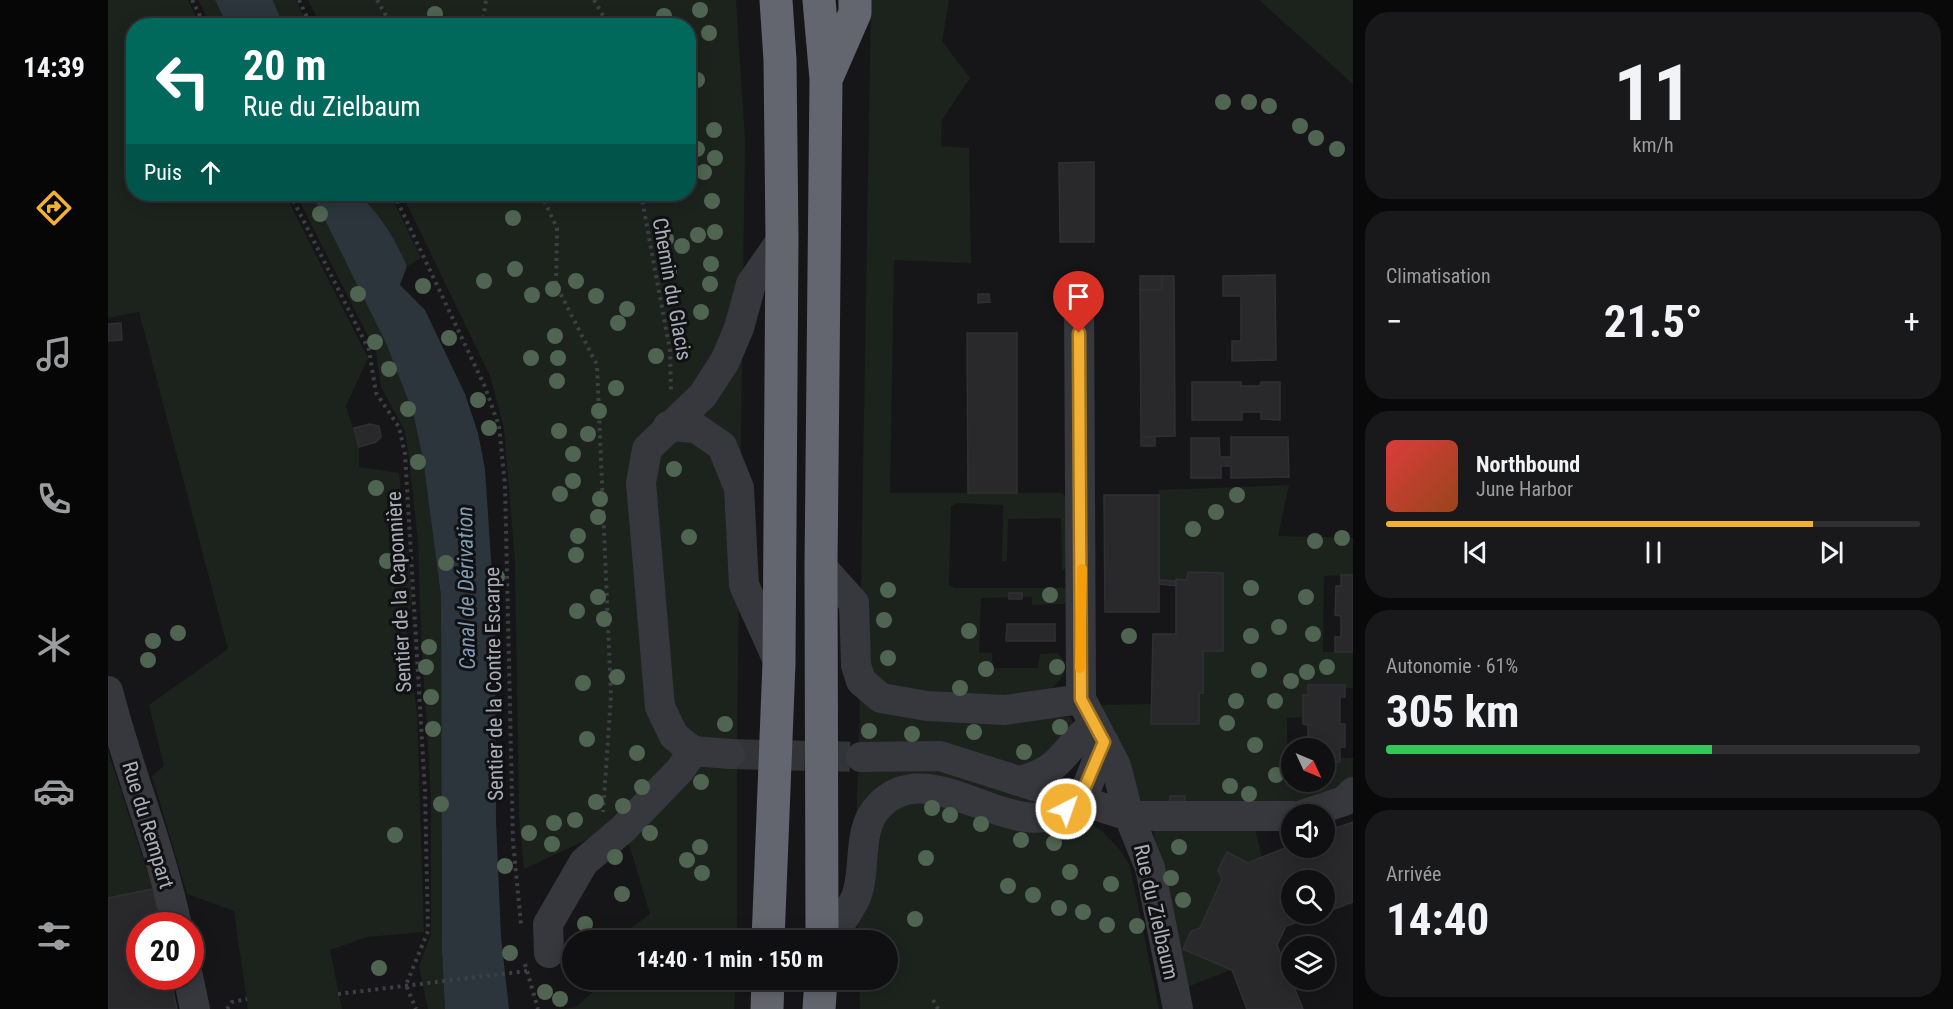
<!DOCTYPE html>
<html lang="fr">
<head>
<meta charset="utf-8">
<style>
  :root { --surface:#101012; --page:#19191b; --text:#f1f3f6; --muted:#9c9d9f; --line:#303032; --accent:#f2b134 }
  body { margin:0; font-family:"Roboto Condensed",sans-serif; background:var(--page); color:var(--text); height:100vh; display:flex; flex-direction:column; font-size:22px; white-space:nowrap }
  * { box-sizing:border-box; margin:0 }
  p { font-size:20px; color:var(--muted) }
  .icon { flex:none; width:33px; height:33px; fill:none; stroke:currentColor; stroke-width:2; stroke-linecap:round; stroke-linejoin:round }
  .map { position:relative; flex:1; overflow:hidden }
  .details { display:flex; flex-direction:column; gap:12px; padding:12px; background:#09090a; width:600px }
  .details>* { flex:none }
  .hud { position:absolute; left:18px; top:18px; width:570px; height:183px; border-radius:24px; box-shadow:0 3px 15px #0003,0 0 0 2px var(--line); background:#00695c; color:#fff; overflow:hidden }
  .needle { width:39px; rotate:134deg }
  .tools { position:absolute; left:1173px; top:738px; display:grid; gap:12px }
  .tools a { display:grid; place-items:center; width:54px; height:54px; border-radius:50%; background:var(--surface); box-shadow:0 3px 15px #0003,0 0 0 2px var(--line); font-size:30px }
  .speed { position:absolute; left:18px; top:912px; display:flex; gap:12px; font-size:30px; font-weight:700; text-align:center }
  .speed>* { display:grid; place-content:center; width:78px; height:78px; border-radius:50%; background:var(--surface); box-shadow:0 3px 15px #0003,0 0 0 2px var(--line); line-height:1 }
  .speed .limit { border:9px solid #d22; background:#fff; color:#111 }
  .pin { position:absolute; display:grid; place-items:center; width:51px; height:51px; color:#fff; margin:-62px -26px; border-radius:50% 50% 50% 0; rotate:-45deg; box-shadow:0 0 6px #0007 }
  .pin .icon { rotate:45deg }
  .me { position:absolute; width:66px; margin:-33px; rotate:41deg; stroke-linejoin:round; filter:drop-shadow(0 0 4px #0008) }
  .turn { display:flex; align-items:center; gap:21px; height:126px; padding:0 18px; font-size:27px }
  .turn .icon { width:78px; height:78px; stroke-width:2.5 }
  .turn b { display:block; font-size:42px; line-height:51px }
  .then { display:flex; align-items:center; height:57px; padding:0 18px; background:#0003; gap:12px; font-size:22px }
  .big { font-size:45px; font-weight:700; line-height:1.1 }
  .details .card { flex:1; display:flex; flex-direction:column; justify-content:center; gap:9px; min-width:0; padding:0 21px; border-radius:24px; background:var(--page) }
  .details .dial { align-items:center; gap:0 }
  .dial b { font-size:78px; line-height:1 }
  .song { display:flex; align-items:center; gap:18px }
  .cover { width:72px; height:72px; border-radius:9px; background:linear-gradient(135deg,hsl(0 70% 55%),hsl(20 70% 35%)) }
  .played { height:6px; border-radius:3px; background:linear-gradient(90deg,var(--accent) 80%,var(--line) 80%) }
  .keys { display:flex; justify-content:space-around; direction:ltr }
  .heat { display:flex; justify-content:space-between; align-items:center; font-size:33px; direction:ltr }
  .charge { height:9px; border-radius:4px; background:linear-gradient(90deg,#34c759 61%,var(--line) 0) }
  .trip { position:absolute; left:454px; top:930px; width:336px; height:60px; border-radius:30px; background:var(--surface); box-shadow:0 3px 15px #0003,0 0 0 2px var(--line); font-weight:700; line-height:60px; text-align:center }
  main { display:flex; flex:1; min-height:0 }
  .tab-bar { display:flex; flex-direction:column; width:108px; justify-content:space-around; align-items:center; background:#060607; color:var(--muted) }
  .tab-bar .icon { width:42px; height:42px }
  .tab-bar .current { color:var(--accent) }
  .tab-bar b { font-size:27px; color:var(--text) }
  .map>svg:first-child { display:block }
</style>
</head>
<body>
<main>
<nav class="tab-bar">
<b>14:39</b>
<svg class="icon current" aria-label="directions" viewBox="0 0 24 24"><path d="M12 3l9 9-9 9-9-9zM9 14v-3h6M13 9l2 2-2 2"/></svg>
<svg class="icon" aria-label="music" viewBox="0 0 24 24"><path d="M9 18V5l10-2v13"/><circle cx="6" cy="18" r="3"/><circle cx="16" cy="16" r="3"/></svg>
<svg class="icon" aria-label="phone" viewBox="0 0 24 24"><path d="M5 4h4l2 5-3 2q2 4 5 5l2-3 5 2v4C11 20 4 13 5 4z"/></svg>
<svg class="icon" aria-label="climate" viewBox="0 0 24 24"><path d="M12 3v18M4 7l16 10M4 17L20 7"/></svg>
<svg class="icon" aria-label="car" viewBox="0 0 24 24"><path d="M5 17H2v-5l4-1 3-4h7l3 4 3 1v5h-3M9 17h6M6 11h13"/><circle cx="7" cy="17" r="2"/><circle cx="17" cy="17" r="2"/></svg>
<svg class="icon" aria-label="filters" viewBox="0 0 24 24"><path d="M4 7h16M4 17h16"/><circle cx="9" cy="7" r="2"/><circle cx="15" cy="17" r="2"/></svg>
</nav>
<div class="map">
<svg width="1245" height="1009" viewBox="0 0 1245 1009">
  <rect width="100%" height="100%" fill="#161618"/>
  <path fill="#1c231d" d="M0 0H80L92 25 26 26V194H177L260 358 238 406 251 447V467L291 473 304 596 298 637 309 713 316 932 259 937 222 950 234 1009H140L126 911 79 894 44 776 56 766 41 705 120 649 31 312 0 318Z
    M90 0H107L119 25H103Z
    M165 0H188L200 25H174Z
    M200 0H628L637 140 629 738V940H507L542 914 522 847 504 828 416 869 411 817 407 563 396 428 382 376 294 194H580V26L213 25Z
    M763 0H841L834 41 862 78 834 120 833 146 861 148 863 263 786 260 782 493H954L959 497 958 568 954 570 953 518 900 519 899 561H894L895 505 850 503 843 506 841 585 847 588H956L960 592V600L956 604 924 605V597L873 598 871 653H884V668H930L932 654 949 653C969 669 947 687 933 697L774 689 752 654Z
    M1151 0H1245V84Z
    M188 194H204L278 343 305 413 315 459 333 596 334 951 337 1009H320L311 967 323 934V798L313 634 310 541 300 450 296 429 273 387 268 352Z
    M251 194H282L313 258 299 266C287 238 273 216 251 194Z
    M1181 485 1170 536 1245 538V575L1216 576 1215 652H1245V688H1237L1236 685H1200L1195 717 1179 718V763H1183L1184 782H1216L1217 762H1232V758H1245V782L1193 806 1036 813 1021 760 997 723 994 705 1043 704V724H1091V693H1095V651H1115V573L1080 572 1079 580H1051V490Z
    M752 691 917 717H962L966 725 925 768 751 744Z
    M0 751 45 889 0 898Z
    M799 766 838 773 933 800 934 809 835 783 748 830 750 769Z
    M792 802 970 813 996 833 1013 851 1022 866 1051 1009H752L751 980H780V940H750L748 837Z
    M1146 824 1154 858 1140 863 1119 853 1110 870 1114 879 1092 928 1083 931 1075 948 1123 970 1079 987 1076 984 1045 829Z
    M498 980H628L626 1009H455L468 1007Z"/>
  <path fill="#2c353c" d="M107 0H165L175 25H119Z
    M204 194H251C273 216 287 238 299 266L292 285 317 310 357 394 370 433 377 469 387 620 388 820 393 937 401 1009H337L334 951 333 596 315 459 305 413 278 343Z"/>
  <path fill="#29292c" stroke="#303034" stroke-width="1.5" d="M986 162V242H952L951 163Z
    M1167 275 1168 360 1124 361V341H1133V296H1115V276Z
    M1032 276H1054V290H1032Z
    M1054 276H1066L1067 436 1033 437 1032 290H1054Z
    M870 294H881L882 302 870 303Z
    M13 323 14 340 0 341V324Z
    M859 333H909V493H860Z
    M1084 382H1133V386H1152L1153 382H1172V420L1153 419V412H1134V420H1084Z
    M262 424 271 426 273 437 268 442 251 447 246 428Z
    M1033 437H1047V446H1033Z
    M1123 437H1180L1181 477 1123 478V466H1113V478H1083V438H1111L1112 457H1123Z
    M996 495H1051V612H997Z
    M1080 572 1115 573V651H1095V693H1091V724H1043L1045 634H1068V579L1079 580Z
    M1233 575H1245V652H1227V637H1233V616L1227 615 1228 586H1233Z
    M1051 580 1067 581 1068 586 1051 584Z
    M901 593H914V599H901Z
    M899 624H947V641H898Z
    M1200 685H1237V697H1232V724H1237V747H1232V762H1216V748H1195V746H1200V725L1195 724V695H1200Z
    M1062 796H1077V805H1062Z
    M1245 822V902L1216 913V880H1184V914H1215L1178 926 1169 945 1195 1009H1139L1124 970 1075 949 1083 931 1092 928 1114 879 1110 870 1119 852 1140 863 1184 845V848H1216V832Z
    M45 889 52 926H32V976H62L69 1009H0V898Z"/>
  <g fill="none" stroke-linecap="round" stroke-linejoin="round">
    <path stroke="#333438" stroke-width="30" stroke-dasharray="30 15" stroke-linecap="butt" d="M622 754 753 757"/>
    <path stroke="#3d3f44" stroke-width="4" stroke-dasharray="3 4.5" stroke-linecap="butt" d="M84 0 97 26
      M191 0 203 26
      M269 0 284 26
      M486 0 501 26
      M374 26 378 0
      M182 194 261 350 268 393 291 427 297 454 317 791 320 931 298 985 308 1009
      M286 194 377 387 391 426 397 485 405 842 413 924
      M433 194 449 228 448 285 489 365 503 696 495 812
      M533 194 562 351 563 391
      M417 964 430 1009
      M230 994 419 971
      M825 1000 830 1009
      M119 1009 124 1002 139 999"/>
    <path stroke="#37383d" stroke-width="30" d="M971 286 973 699 1008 766 1021 816 1042 868 1070 1009
      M560 426 588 428 614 446 631 488 636 585 671 663
      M713 566 746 603 748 665 753 681 773 698 819 706 897 710 973 699
      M0 691C20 770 52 845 69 926
      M585 751 566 736 552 707 533 483 539 449 595 395 617 361 631 328 643 284 674 239
      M753 757 832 756 1021 816H1184
      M911 781C956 770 954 750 985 725
      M1197 814 1236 801 1245 792
      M722 940C730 926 741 912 748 897 759 869 748 829 771 806 822 752 902 844 956 810 960 808 968 805 971 801 980 790 990 756 996 742
      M441 953 440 924 476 862 515 829 572 770 585 751 622 754
      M80 976 87 1009"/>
    <path stroke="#63666e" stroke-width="33" d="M711 0 718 79 713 566 714 940
      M720 75 747 13V0
      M660 940 671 663 674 239 672 60 668 0
      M659 1009 660 980
      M711 1009 713 980"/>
  </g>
  <g fill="#506452">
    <circle cx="592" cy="10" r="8"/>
    <circle cx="327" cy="14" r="8"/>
    <circle cx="556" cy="16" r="8"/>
    <circle cx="601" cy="33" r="8"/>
    <circle cx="589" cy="80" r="8"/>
    <circle cx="1115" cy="102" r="8"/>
    <circle cx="1141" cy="102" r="8"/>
    <circle cx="1161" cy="106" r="8"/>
    <circle cx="1192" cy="126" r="8"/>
    <circle cx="606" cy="130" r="8"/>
    <circle cx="1208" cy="138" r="8"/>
    <circle cx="589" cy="149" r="8"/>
    <circle cx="1229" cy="149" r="8"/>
    <circle cx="607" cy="158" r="8"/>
    <circle cx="596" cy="172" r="8"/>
    <circle cx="604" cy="201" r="8"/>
    <circle cx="212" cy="214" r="8"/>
    <circle cx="405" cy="218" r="8"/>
    <circle cx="607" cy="232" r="8"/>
    <circle cx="590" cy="235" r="8"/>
    <circle cx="558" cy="239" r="8"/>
    <circle cx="574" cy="246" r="8"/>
    <circle cx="603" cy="264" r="8"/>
    <circle cx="407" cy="269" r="8"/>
    <circle cx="561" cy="272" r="8"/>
    <circle cx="376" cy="281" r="8"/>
    <circle cx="468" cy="281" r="8"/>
    <circle cx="602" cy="284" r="8"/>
    <circle cx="315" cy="286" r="8"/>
    <circle cx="445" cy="289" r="8"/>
    <circle cx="250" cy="294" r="8"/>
    <circle cx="424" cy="295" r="8"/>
    <circle cx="488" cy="296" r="8"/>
    <circle cx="519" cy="309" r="8"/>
    <circle cx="593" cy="312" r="8"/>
    <circle cx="510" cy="323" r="8"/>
    <circle cx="447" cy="336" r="8"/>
    <circle cx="341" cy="338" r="8"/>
    <circle cx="267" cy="342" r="8"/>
    <circle cx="548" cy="356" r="8"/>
    <circle cx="423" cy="358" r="8"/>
    <circle cx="450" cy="358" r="8"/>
    <circle cx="281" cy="369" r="8"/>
    <circle cx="449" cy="381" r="8"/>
    <circle cx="508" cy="388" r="8"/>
    <circle cx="370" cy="400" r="8"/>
    <circle cx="300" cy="409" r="8"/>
    <circle cx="491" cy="411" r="8"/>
    <circle cx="381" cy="428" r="8"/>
    <circle cx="451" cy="431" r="8"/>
    <circle cx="480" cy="434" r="8"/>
    <circle cx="465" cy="454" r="8"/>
    <circle cx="310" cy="462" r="8"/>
    <circle cx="566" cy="469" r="8"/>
    <circle cx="465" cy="481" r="8"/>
    <circle cx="268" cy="488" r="8"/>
    <circle cx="452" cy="494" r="8"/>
    <circle cx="1129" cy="495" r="8"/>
    <circle cx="492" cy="499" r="8"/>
    <circle cx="1108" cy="512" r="8"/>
    <circle cx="490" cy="517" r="8"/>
    <circle cx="1085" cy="529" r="8"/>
    <circle cx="470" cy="536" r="8"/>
    <circle cx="581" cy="537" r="8"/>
    <circle cx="1234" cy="538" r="8"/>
    <circle cx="1207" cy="541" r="8"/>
    <circle cx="468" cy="555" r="8"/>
    <circle cx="279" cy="561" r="8"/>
    <circle cx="338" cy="563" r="8"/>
    <circle cx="389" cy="577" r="8"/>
    <circle cx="1143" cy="588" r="8"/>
    <circle cx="780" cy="590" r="8"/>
    <circle cx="942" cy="595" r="8"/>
    <circle cx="490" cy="597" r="8"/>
    <circle cx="1198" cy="597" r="8"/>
    <circle cx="469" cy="611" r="8"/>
    <circle cx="496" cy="619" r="8"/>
    <circle cx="776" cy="620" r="8"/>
    <circle cx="1171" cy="627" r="8"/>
    <circle cx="861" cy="631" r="8"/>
    <circle cx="70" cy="633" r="8"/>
    <circle cx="1205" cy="634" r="8"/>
    <circle cx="1021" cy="636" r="8"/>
    <circle cx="1143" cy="636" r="8"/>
    <circle cx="45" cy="641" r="8"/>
    <circle cx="321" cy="647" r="8"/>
    <circle cx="780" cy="658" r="8"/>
    <circle cx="40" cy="660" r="8"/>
    <circle cx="318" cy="667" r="8"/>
    <circle cx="949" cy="667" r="8"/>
    <circle cx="1219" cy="667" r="8"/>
    <circle cx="878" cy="669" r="8"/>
    <circle cx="1151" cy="670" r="8"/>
    <circle cx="1199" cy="672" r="8"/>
    <circle cx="509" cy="677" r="8"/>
    <circle cx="1183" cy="681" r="8"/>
    <circle cx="475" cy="683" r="8"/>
    <circle cx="852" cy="688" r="8"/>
    <circle cx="323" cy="697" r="8"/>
    <circle cx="1128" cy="701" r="8"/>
    <circle cx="1167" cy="701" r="8"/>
    <circle cx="1119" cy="723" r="8"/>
    <circle cx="617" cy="724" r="8"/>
    <circle cx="952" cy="727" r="8"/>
    <circle cx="325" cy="729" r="8"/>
    <circle cx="761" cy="731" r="8"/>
    <circle cx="866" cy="732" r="8"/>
    <circle cx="804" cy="734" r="8"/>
    <circle cx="479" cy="739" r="8"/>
    <circle cx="1147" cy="745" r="8"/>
    <circle cx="916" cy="752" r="8"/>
    <circle cx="529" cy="753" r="8"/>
    <circle cx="1168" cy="775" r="8"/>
    <circle cx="593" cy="782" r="8"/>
    <circle cx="1122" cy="786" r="8"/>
    <circle cx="534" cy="787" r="8"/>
    <circle cx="1141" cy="794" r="8"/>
    <circle cx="488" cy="802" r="8"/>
    <circle cx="333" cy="804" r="8"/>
    <circle cx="515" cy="806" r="8"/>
    <circle cx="824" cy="808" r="8"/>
    <circle cx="842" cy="815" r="8"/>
    <circle cx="467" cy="820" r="8"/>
    <circle cx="446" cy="823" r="8"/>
    <circle cx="873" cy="824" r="8"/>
    <circle cx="421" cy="833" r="8"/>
    <circle cx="542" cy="833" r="8"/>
    <circle cx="287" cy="835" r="8"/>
    <circle cx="913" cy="840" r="8"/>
    <circle cx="946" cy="843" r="8"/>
    <circle cx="444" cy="844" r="8"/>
    <circle cx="592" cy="847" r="8"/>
    <circle cx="1071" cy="847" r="8"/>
    <circle cx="507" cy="857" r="8"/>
    <circle cx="818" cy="858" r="8"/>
    <circle cx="579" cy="860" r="8"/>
    <circle cx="397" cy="866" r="8"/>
    <circle cx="962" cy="872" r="8"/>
    <circle cx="594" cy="873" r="8"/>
    <circle cx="1063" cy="878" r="8"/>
    <circle cx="1003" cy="884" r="8"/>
    <circle cx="900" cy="886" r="8"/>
    <circle cx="514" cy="894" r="8"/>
    <circle cx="925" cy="895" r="8"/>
    <circle cx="1075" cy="900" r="8"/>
    <circle cx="951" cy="908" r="8"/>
    <circle cx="975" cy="912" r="8"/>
    <circle cx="807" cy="919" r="8"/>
    <circle cx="477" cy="924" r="8"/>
    <circle cx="999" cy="925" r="8"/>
    <circle cx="1029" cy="926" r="8"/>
    <circle cx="402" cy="953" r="8"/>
    <circle cx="271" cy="968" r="8"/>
    <circle cx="437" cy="992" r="8"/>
    <circle cx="452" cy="999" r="8"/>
  </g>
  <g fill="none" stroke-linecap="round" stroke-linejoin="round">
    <defs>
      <path id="route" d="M958 809 971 801 996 742 973 699 971 333"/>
    </defs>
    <use href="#route" stroke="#9d7322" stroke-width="15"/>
    <use href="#route" stroke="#f2b134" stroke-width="10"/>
    <path stroke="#f59e0b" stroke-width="10" d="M972 668 974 569"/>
  </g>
  <g text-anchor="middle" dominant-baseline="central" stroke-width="6" stroke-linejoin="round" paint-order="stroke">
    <g font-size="21" fill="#a8adb8" stroke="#111113">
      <text transform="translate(564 289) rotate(80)">Chemin du Glacis</text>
      <text transform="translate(291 592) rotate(-93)">Sentier de la Caponnière</text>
      <text transform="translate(386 684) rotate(-91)">Sentier de la Contre Escarpe</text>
      <text transform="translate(40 825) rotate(73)">Rue du Rempart</text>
      <text transform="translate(1048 912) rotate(77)">Rue du Zielbaum</text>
    </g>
    <g font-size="22" font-style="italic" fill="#7f9bb3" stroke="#111113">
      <text transform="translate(358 588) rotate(-91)">Canal de Dérivation</text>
    </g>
  </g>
</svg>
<div class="tools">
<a><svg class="needle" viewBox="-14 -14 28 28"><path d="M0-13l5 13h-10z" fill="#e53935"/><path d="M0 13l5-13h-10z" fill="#9c9d9f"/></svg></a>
<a><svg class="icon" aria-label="sound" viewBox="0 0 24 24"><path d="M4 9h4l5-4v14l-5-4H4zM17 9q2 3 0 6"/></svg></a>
<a><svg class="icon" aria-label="search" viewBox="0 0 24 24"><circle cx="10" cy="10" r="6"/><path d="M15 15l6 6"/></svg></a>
<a><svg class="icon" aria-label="layers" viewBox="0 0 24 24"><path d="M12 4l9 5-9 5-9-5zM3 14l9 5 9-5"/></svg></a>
</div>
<div class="speed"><div class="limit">20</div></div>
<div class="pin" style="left:971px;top:333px;background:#d93025"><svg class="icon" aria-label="arrive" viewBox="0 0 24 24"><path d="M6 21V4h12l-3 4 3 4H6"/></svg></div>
<svg class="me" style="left:958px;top:809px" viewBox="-20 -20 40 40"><circle r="17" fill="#f2b134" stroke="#fff" stroke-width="3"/><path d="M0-11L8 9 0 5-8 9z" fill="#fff"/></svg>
<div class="trip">14:40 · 1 min · 150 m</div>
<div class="hud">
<div class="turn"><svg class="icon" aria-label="left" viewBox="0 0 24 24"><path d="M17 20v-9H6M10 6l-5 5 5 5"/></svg><div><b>20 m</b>Rue du Zielbaum</div></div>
<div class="then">Puis<svg class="icon" aria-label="ahead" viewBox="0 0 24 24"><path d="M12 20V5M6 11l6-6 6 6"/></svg></div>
</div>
</div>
<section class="details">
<div class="card dial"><b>11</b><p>km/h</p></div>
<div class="card"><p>Climatisation</p>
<div class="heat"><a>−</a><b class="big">21.5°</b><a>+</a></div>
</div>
<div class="card">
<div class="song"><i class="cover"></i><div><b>Northbound</b><p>June Harbor</p></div></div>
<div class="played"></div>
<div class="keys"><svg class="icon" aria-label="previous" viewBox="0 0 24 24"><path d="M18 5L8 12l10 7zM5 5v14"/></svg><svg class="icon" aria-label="pause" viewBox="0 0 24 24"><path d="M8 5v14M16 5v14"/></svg><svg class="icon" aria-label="next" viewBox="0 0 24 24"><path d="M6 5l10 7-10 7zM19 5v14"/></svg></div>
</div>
<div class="card"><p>Autonomie · 61%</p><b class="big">305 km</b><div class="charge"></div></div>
<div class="card"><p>Arrivée</p><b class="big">14:40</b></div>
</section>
</main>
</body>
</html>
